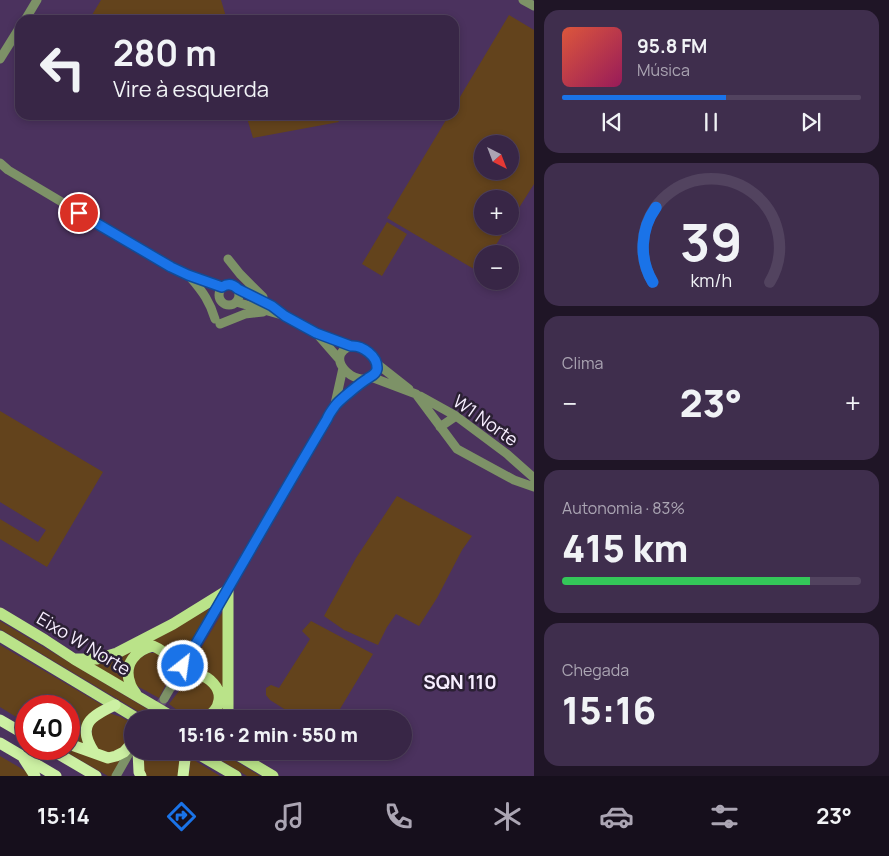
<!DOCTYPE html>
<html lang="pt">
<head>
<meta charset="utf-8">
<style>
  :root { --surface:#382646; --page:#3f2e4d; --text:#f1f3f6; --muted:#aba5b3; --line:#52435f; --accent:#1a73e8 }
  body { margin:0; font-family:Manrope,sans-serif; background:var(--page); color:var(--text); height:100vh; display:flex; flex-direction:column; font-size:19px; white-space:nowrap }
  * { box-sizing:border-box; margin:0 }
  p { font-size:16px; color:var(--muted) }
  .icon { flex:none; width:28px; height:28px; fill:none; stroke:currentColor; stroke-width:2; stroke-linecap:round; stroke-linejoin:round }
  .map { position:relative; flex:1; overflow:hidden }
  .sheet { display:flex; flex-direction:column; gap:10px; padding:10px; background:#1f1526; width:355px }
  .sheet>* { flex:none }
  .hud { position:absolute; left:15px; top:15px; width:444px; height:105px; border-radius:15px; box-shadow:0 2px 8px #0003,0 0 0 1px var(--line); background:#382646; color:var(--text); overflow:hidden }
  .needle { width:32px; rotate:138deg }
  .controls { position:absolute; left:474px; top:135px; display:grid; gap:10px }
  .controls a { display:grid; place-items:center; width:45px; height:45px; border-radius:50%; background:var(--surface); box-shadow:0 2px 8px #0003,0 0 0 1px var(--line); font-size:25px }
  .speed { position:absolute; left:15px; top:695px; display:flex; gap:10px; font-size:25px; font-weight:700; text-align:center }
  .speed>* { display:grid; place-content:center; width:65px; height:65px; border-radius:50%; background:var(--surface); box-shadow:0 2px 8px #0003,0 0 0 1px var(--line); line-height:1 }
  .speed .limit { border:8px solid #d22; background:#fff; color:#111 }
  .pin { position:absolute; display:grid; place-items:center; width:42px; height:42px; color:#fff; margin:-21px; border:2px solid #fff; border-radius:50%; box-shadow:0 1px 5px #0007 }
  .me { position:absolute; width:55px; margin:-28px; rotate:30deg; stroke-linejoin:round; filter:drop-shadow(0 0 4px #0008) }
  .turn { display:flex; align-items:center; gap:18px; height:105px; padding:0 15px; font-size:22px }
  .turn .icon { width:65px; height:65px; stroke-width:2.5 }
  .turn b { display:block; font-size:35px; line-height:42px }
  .big { font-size:38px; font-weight:800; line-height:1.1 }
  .sheet .widget { flex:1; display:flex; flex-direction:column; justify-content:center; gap:8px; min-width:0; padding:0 18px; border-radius:15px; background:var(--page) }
  .sheet .dial { align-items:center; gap:0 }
  .dial svg { height:130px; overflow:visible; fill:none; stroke:var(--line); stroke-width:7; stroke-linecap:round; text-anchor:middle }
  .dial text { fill:var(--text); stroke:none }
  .song { display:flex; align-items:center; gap:15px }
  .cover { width:60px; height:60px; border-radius:8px; background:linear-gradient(135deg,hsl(10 70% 55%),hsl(330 70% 35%)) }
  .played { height:5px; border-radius:2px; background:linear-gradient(90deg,var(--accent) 55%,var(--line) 55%) }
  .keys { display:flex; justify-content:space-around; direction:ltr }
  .heat { display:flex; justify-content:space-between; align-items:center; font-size:28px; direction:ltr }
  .charge { height:8px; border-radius:4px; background:linear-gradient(90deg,#34c759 83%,var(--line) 0) }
  .trip { position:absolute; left:124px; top:710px; width:288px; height:50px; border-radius:25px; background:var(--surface); box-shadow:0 2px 8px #0003,0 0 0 1px var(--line); font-weight:800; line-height:50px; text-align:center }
  .tab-bar { display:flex; height:80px; justify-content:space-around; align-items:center; background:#160f1c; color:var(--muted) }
  .tab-bar .icon { width:35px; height:35px }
  .tab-bar .active { color:var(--accent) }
  .tab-bar b { font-size:22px; color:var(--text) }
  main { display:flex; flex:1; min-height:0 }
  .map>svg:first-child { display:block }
</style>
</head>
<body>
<main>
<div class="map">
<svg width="534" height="776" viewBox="0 0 534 776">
  <rect width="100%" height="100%" fill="#4b325e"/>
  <path fill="#63431c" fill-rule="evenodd" d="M101 0H221L227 20H89Z
    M509 15 534 30V184L510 222V199H482V226H508L490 254H482V266L479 272 387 218 449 115H454V107ZM482 144H510V171H482Z
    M256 115H334L339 122 253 138 247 118Z
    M387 222 407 234 382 276 362 264Z
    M0 411 103 472 47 567 0 539V519L38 542 46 530 0 502Z
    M397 496 472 536 462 550 437 598 419 626 396 614 387 627 378 645 344 630 324 616 356 558Z
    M216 605 177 670 169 653 138 649 130 687 91 664 108 663 117 659Z
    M224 610 223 719H214L217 683 185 675Z
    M0 621 164 719H151L0 629Z
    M311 621 373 654 334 719H300L270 700 266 695V688L271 685 279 688 310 639 302 631Z
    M0 645 104 706 94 711 85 745 69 739V706H26V723L0 707Z
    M148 653H158L163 656 170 676 159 698 137 686 132 680 135 661Z
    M200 678 212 687 216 700 204 717C190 721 180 712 169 704L186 682Z
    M109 713 121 717 132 723V738C125 747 114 758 101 752 98 750 95 746 92 744V723Z
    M61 749H69L121 758 114 776H108Z
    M145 751H178L182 758 179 776H145C142 768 143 759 145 751Z
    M206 751H219L260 776H247Z
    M0 756 29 773 31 776H0Z
    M189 757 220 776H187L190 770Z"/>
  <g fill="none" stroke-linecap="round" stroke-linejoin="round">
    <path stroke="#654e76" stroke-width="9" stroke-dasharray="9 4.5" stroke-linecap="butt" d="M150 719 164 699"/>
    <path stroke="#7d9267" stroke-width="9" d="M523 0 534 6
      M25 20 37 0
      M0 59 20 27
      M0 163 8 170 171 267 188 275 222 287
      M228 259 240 274 263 297
      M191 278C203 292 210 302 215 319
      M219 295a10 10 0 1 1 20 0a10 10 0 1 1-20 0Z
      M238 289 272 306 285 316 316 333 351 346
      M236 302 282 315
      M220 324 245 314 263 312
      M318 335 339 359
      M351 346C363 345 387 365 373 376 356 389 322 357 351 346Z
      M376 363 409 389
      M371 377 416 394 457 449 514 480 534 487
      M420 396 456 416 507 454 534 478
      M335 404 366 379
      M440 427 456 416
      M164 699 280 498 335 404 343 368
      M116 776 132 748"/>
    <path stroke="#bae389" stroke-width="11" d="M228 590V719
      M0 613 45 640 74 659 176 719
      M0 636 138 719
      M75 659H97L117 653 173 624 228 590
      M136 694C134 691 131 687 130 683 123 664 136 650 153 646 172 654 173 663 174 682 181 679 191 674 198 675 209 676 221 688 219 700 218 709 211 715 204 719
      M193 751 236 776
      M231 751 273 776"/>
    <path stroke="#ccf0a3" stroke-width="11" d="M0 720 26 735
      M0 743 56 776
      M69 744 108 758 116 756 124 752 132 743
      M50 749 96 776
      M138 751 139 772 141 776
      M182 751 185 759 183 776
      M94 752C76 725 91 716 115 705
      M24 759 35 776"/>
  </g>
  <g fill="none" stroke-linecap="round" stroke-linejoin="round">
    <defs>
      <path id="route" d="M79 213 171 267 188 275 222 287C228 283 233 284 238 289L272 306 285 316 316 333 351 346C362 345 378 356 377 369 376 375 371 376 367 379 362 382 338 401 335 406 332 410 329 414 327 419 278 501 231 584 183 666"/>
    </defs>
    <use href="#route" stroke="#114b97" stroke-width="12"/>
    <use href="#route" stroke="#1a73e8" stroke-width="9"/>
  </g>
  <g text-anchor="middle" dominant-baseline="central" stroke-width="5" stroke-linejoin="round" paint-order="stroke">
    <g font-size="18" fill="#f7eeff" stroke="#2b2034">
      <text transform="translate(486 420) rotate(35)">W1 Norte</text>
      <text transform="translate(84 643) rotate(31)">Eixo W Norte</text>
    </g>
    <g font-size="19" font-weight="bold" fill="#f7eeff" stroke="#2b2034">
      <text x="460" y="682">SQN 110</text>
    </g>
  </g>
</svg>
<div class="controls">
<a><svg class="needle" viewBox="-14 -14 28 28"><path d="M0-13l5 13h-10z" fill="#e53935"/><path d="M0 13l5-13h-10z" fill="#aba5b3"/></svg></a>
<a>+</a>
<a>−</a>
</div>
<div class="speed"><div class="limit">40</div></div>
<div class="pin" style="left:79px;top:213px;background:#d93025"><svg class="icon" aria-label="arrive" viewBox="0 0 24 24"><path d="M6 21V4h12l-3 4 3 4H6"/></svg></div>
<svg class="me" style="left:183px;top:666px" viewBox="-20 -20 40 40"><circle r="17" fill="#1a73e8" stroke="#fff" stroke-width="3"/><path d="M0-11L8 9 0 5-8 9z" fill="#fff"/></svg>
<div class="trip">15:16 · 2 min · 550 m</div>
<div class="hud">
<div class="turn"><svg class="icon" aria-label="left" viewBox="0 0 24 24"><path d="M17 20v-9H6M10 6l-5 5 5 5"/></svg><div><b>280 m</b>Vire à esquerda</div></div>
</div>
</div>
<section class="sheet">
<div class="widget">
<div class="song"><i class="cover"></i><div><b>95.8 FM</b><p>Música</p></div></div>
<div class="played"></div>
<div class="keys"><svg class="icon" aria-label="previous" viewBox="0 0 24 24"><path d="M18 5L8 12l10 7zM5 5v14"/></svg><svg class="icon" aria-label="pause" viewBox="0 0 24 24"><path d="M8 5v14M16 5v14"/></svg><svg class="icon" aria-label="next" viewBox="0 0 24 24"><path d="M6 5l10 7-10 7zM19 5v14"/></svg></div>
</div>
<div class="widget dial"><svg viewBox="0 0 100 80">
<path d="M14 69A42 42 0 1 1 86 69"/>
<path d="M14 69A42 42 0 0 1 16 23" stroke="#1a73e8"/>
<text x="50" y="56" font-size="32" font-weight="700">39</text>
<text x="50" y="72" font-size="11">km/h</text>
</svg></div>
<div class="widget"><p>Clima</p>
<div class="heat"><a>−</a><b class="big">23°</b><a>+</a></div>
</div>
<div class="widget"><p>Autonomia · 83%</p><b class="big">415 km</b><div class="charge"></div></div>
<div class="widget"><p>Chegada</p><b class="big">15:16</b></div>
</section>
</main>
<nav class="tab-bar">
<b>15:14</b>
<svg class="icon active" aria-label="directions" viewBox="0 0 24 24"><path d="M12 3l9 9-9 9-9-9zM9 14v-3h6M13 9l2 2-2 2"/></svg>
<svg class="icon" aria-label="music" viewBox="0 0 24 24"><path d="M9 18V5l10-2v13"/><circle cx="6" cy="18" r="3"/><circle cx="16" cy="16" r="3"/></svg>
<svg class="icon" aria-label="phone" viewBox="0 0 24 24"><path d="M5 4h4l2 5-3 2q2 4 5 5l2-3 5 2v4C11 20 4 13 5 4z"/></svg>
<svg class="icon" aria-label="climate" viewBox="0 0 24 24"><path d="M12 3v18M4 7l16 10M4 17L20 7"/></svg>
<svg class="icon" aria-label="car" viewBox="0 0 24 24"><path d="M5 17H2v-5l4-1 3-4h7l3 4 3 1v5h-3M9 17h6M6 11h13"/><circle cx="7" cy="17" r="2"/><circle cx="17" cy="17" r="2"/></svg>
<svg class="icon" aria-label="filters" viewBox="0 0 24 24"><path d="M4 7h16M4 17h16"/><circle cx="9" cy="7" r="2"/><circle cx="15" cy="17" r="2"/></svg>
<b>23°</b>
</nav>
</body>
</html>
